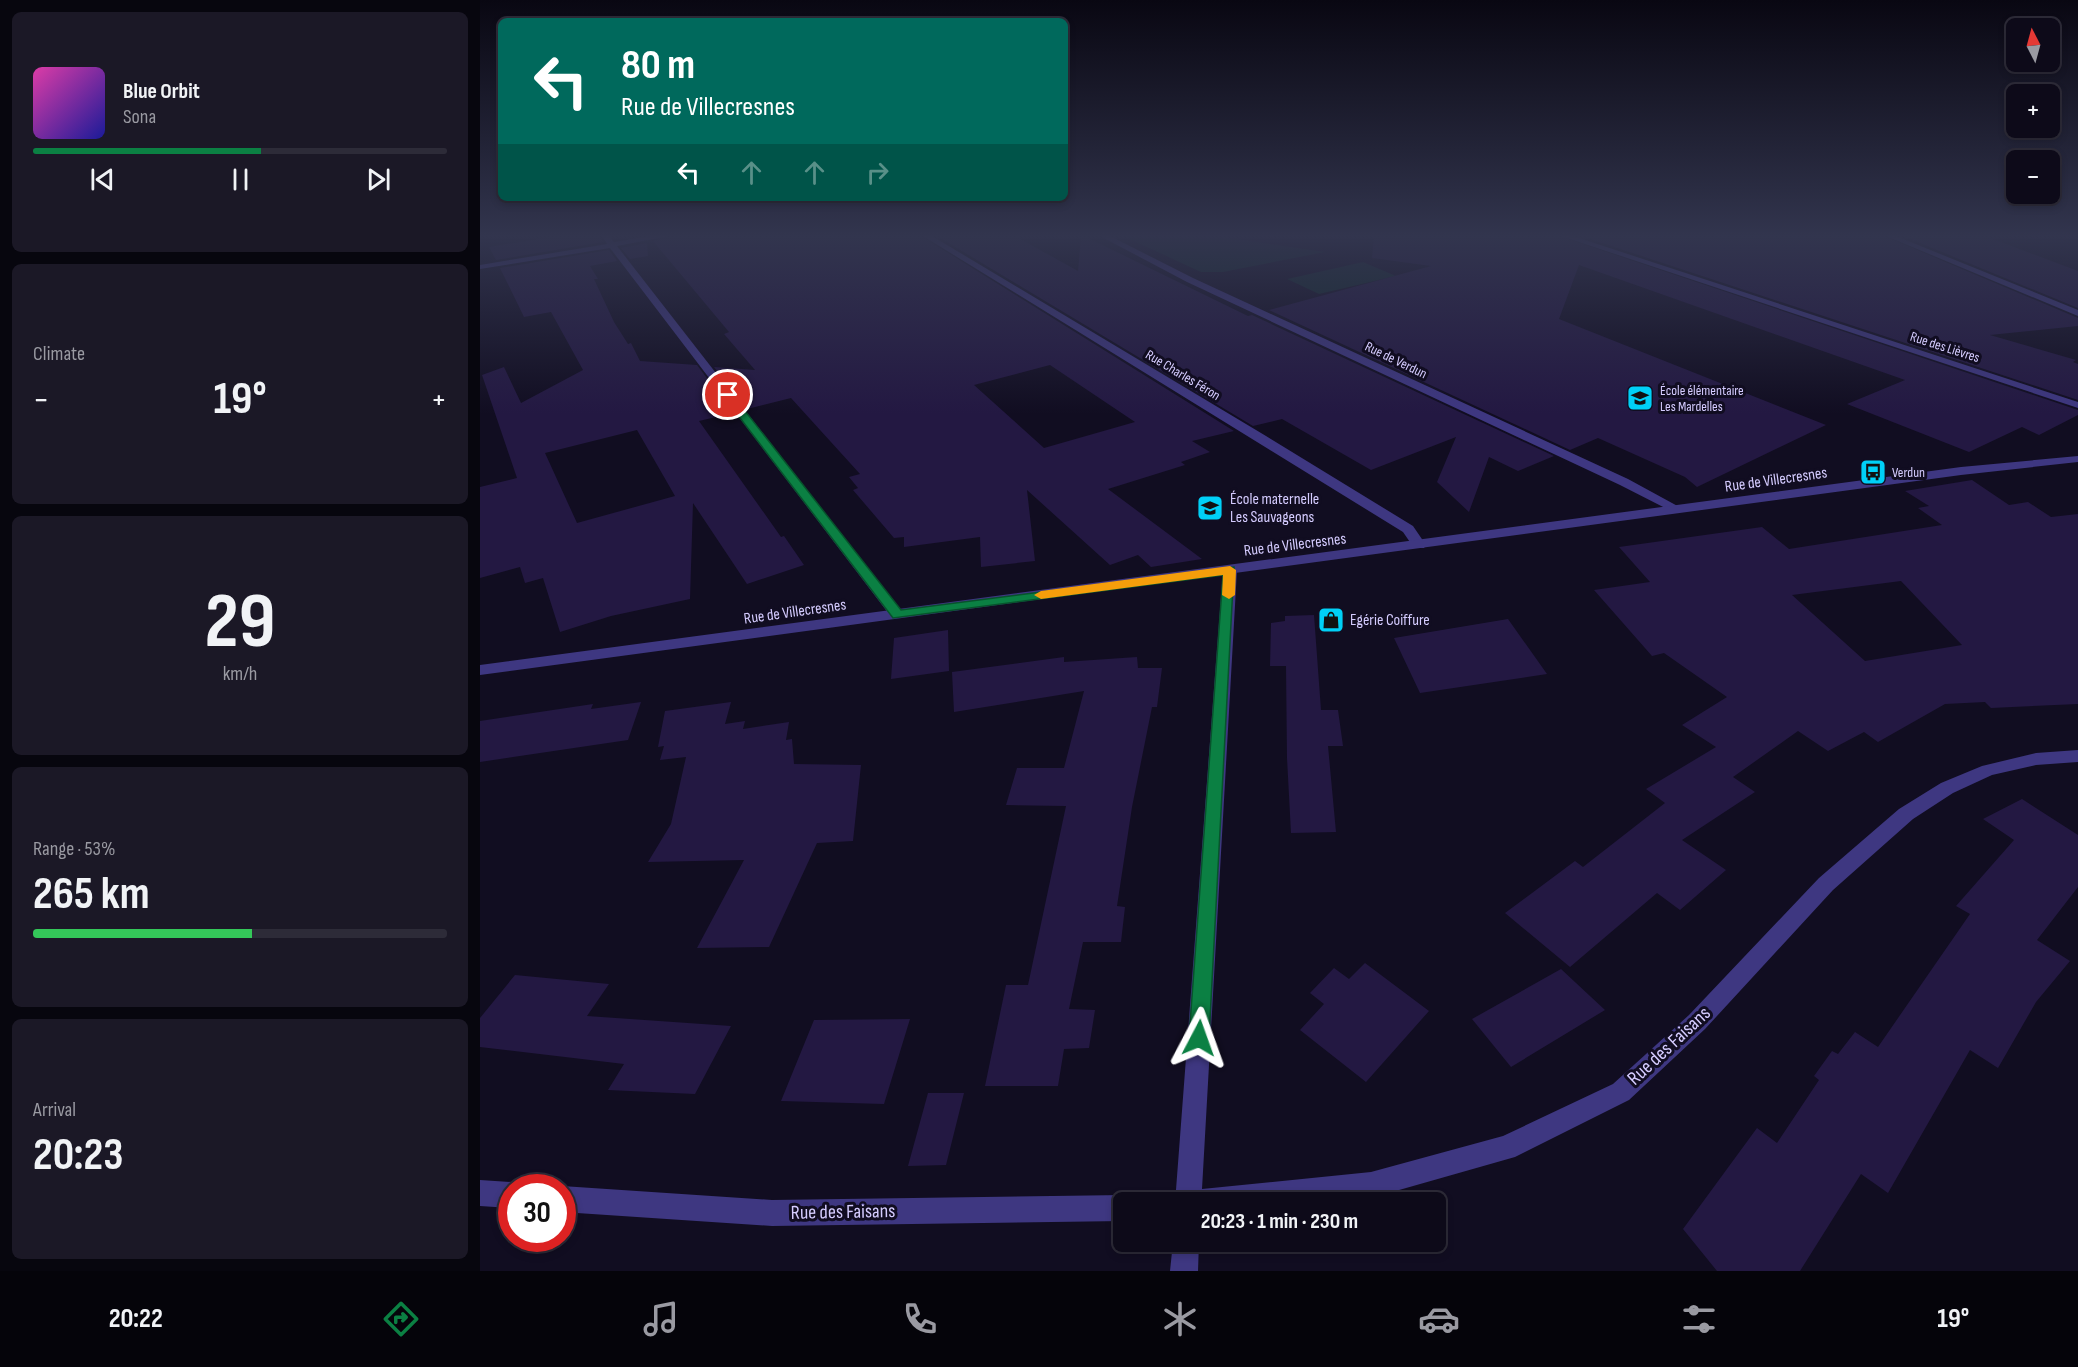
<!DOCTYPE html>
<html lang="en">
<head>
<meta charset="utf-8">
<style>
  :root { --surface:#0d0a19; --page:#1b1826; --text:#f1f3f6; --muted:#9a9aa2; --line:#2d2b38; --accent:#0b8043 }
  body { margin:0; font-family:"Sofia Sans Condensed",sans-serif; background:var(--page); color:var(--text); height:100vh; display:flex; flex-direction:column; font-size:22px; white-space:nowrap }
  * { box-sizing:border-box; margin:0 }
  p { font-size:20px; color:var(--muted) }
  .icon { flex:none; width:33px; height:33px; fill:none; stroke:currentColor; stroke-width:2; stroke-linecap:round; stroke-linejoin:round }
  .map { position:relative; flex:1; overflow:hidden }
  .panel { display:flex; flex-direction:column; gap:12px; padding:12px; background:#07060e; width:480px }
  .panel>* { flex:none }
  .banner { position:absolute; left:18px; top:18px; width:570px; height:183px; border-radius:9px; box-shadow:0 3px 9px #0003,0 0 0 2px var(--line); background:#00695c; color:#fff; overflow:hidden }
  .needle { width:39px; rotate:354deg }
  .buttons { position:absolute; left:1526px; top:18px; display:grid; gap:12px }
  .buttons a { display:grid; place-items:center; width:54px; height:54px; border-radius:9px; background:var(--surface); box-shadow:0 3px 9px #0003,0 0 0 2px var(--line); font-size:30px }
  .speed { position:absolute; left:18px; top:1174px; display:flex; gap:12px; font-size:30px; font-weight:700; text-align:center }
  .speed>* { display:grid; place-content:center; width:78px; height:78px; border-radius:50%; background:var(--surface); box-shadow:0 3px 9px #0003,0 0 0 2px var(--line); line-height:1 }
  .speed .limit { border:9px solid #d22; background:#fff; color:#111 }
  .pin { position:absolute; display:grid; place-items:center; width:51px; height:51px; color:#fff; margin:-26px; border:3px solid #fff; border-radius:50%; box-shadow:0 2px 6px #0007 }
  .me { position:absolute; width:66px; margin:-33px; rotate:4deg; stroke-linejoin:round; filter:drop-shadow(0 0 4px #0008) }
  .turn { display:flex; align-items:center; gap:21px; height:126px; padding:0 24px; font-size:27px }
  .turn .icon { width:78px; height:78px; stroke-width:2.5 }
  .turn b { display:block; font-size:42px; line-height:51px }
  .lanes { display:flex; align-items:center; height:57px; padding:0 24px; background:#0003; justify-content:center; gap:30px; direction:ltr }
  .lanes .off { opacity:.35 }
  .big { font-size:45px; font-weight:700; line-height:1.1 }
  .panel .card { flex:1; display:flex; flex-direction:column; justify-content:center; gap:9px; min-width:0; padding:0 21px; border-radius:9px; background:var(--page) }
  .panel .dial { align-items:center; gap:0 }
  .dial b { font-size:78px; line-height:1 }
  .song { display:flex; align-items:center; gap:18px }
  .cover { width:72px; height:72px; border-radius:9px; background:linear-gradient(135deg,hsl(320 70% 55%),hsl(240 70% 35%)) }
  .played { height:6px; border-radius:3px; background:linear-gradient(90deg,var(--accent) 55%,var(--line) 55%) }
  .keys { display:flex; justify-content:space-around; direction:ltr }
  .heat { display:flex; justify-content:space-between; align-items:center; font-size:33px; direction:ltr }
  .charge { height:9px; border-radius:4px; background:linear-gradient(90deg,#34c759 53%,var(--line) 0) }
  .trip { position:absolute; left:633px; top:1192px; width:333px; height:60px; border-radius:9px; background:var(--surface); box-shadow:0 3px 9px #0003,0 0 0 2px var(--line); font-weight:700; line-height:60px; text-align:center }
  .dock { display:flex; height:96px; justify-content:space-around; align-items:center; background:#05040a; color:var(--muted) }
  .dock .icon { width:42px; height:42px }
  .dock .current { color:var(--accent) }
  .dock b { font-size:27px; color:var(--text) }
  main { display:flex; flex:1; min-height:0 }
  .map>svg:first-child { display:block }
</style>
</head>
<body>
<main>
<section class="panel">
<div class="card">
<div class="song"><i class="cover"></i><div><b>Blue Orbit</b><p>Sona</p></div></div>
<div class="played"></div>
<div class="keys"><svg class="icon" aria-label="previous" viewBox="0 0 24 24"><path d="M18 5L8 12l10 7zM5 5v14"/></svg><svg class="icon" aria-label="pause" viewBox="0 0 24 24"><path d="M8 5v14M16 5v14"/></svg><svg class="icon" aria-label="next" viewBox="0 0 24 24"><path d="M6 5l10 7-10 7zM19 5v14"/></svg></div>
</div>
<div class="card"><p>Climate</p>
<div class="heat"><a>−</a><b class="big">19°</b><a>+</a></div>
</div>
<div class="card dial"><b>29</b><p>km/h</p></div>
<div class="card"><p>Range · 53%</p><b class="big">265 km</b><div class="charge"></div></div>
<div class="card"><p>Arrival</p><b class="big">20:23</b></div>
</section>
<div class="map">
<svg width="1598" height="1271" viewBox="0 0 1598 1271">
  <rect width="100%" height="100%" fill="#110d21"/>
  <path fill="#102a2b" d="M643 236H735L845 252 743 272H721Z
    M883 262 916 276 839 294 807 279Z"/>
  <path fill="#231842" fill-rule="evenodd" d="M76 236H120L123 242 16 260 9 247Z
    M191 236H441L754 431 712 441 730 452 701 462 705 465 628 489 722 559 671 567 658 555 630 565 547 490 555 561 501 567 500 537 424 547V537L414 538 373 490 378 488 369 477 380 474 311 398 267 409 234 367 275 370 244 334 249 332 173 241ZM570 365 655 422 564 448 494 385Z
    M457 236H535L598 271 601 236H604L768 316 772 315 1074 456 1038 471 1009 457 989 512 957 482 976 437 891 470 802 419 773 426Z
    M894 236H1079L1598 410V415L1559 435 1542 427 1489 452 1367 404 1425 380 1099 265 1079 319 1346 425 1217 487 1205 477 1118 438 1090 450 789 310 951 266 892 258Z
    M1101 236H1404L1598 318V326L1510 335 1596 360 1593 362 1598 364V400Z
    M1423 236H1505L1598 271V308Z
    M167 243 168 256 150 259 141 248Z
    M129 250 137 261 110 266 118 279H114L134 322 148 344 151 343 160 361 217 365 253 413 219 421 301 537 304 536 324 565 267 584 213 503 210 599 131 616 80 632 63 578 45 583 40 567 0 578V487L37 478 2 375 24 367 41 403 103 370 71 312 44 317 20 268ZM157 430 195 496 97 523 65 453Z
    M1492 480 1529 505 1548 502 1571 517 1598 514V704L1511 708 1505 702 1465 704 1398 742 1384 732 1348 751 1318 731 1253 777 1275 792 1202 840 1246 870 1200 910 1177 893 1090 967 1025 913 1095 861 1103 867 1185 803 1166 789 1236 747 1202 725 1247 697 1184 653 1172 656 1114 590 1170 582 1139 547 1282 527 1309 549 1462 525 1438 508 1449 506 1425 491ZM1421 581 1482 645 1385 661 1312 595Z
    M834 615 841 710H858L863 746H848L856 832 811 833 807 758 806 666H790L791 623 805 621V616Z
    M1028 619 1067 674 940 693 914 638Z
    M468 630 469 671 411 679 414 638Z
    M584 657V662L657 657 658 668H682L677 707H672L652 807 637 906 645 907 641 942H603L589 1009 615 1010 609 1048 584 1049 578 1086H505L526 985H548L586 806 526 805 537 768H584L604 691 474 712 472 672Z
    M161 702 148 740 0 762V721L113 704 111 709Z
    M251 702 245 724 265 721 263 729 309 722 306 740 312 739 314 764 381 765 373 841 337 843 289 947 217 948 264 860 168 862 191 824 206 757 180 760 184 746 178 747 185 711Z
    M1542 799 1598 835V887L1557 940 1590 961 1556 1002 1518 1068 1490 1050 1408 1193 1381 1174 1320 1271H1237L1203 1229 1277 1128 1297 1143 1339 1080 1334 1076 1352 1051 1358 1054 1375 1032 1398 1047 1490 914 1476 906 1534 840 1503 819Z
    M885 963 949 1011 886 1082 820 1030 844 1004 830 993 854 968 869 979Z
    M1081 969 1125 1010 1031 1067 992 1019Z
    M35 975 129 984 107 1016 251 1026 215 1094 128 1090 144 1064 0 1047V1018Z
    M430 1019 404 1104 301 1101 334 1020Z
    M448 1093H484L466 1165 428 1166Z"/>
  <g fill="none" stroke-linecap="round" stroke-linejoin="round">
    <path fill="#3e3781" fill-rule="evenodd" d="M122 236H129L134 242 170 236H189L137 246 422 612 424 615 422 618H412L130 248 0 269V265L127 244Z
      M443 236H452L786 436 933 526 946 545 944 548H934L923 532Z
      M620 236H630L713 278 1148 479 1203 509 1201 512H1193L1140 485 707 282Z
      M1081 236H1093L1598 402V408Z
      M1406 236H1416L1598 310V316Z
      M750 566 757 570 722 1189 891 1172 1023 1136 1133 1084 1209 1015 1339 878 1419 809 1461 783 1502 766 1556 753 1598 750V762L1556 765 1512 775 1473 793 1433 819 1353 890 1225 1029 1149 1100 1035 1157 891 1198 839 1203H695L743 570Z
      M0 1180 32 1182 42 1188H32V1208L0 1206Z
      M82 1186 292 1200 644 1195 653 1199 655 1203H644V1221L292 1226 82 1212V1188H77Z
      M693 1242H719L718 1271H690Z"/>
    <path fill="#3e3781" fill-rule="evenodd" d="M1598 456V462L1481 475 0 675V665L1481 467Z"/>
  </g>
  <linearGradient id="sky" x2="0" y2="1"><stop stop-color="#090712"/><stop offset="0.57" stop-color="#32354e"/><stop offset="1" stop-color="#32354e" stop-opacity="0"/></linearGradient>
  <rect width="1598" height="414" fill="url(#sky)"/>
  <path fill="#0b8043" stroke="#07532c" stroke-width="1.5" d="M244 393H251L421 610 754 567 729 1038 726 1044 719 1047 712 1044 709 1038 743 575 413 618 244 397Z"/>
  <path fill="#f59e0b" d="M750 566 756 570 755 595 749 599 742 595 743 575 561 599 554 595 561 591Z"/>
  <defs>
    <symbol id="school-square" viewBox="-11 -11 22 22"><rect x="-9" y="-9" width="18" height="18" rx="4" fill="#00d0f7" stroke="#110d21"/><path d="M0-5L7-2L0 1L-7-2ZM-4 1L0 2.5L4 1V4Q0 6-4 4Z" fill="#111"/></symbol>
    <symbol id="bus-square" viewBox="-11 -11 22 22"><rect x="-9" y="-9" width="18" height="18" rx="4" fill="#00d0f7" stroke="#110d21"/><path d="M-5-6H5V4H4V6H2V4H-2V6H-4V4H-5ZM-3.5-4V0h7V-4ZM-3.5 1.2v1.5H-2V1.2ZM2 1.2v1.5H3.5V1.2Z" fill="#111"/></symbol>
    <symbol id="shop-square" viewBox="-11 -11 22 22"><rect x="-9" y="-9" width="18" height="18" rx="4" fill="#00d0f7" stroke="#110d21"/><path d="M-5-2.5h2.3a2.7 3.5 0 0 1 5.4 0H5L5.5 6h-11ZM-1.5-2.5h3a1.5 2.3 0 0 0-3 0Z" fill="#111"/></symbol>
  </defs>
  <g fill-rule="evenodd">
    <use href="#school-square" x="1145" y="383" width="30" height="30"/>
    <use href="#bus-square" x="1378" y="457" width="30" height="30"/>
    <use href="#school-square" x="715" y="493" width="30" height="30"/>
    <use href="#shop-square" x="836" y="605" width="30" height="30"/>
  </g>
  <g text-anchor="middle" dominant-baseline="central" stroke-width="6" stroke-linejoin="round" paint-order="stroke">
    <g font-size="14" fill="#d5ccff" stroke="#110d21">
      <text transform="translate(1465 347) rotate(18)">Rue des Lièvres</text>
      <text transform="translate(916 360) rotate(26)">Rue de Verdun</text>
      <text transform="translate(703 375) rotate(31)">Rue Charles Féron</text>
    </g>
    <g font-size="14" fill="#d5ccff" stroke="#110d21" text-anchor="start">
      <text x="1180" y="390">École élémentaire<tspan x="1180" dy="16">Les Mardelles</tspan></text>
      <text x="1412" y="472">Verdun</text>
    </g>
    <g font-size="16" fill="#d5ccff" stroke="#110d21">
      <text transform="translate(1296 480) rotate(-8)">Rue de Villecresnes</text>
      <text transform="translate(815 545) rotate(-7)">Rue de Villecresnes</text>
      <text transform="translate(315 612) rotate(-8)">Rue de Villecresnes</text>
    </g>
    <g font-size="16" fill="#d5ccff" stroke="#110d21" text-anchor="start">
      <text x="750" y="499">École maternelle<tspan x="750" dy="18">Les Sauvageons</tspan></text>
      <text x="870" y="620">Egérie Coiffure</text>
    </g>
    <g font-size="20" fill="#d5ccff" stroke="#110d21">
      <text transform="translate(1189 1046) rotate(-43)">Rue des Faisans</text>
      <text transform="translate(363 1212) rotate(-1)">Rue des Faisans</text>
    </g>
  </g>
</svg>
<div class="buttons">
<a><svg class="needle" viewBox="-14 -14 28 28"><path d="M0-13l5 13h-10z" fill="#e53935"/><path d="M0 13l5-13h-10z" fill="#9a9aa2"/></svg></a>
<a>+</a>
<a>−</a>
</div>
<div class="speed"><div class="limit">30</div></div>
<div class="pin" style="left:248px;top:395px;background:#d93025"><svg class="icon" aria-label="arrive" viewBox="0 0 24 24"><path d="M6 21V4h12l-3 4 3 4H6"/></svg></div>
<svg class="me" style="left:719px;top:1038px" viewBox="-20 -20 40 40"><path d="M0-17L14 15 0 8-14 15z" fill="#0b8043" stroke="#fff" stroke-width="4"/></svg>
<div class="trip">20:23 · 1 min · 230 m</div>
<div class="banner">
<div class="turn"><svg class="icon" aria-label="left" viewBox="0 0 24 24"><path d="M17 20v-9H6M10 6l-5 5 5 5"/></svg><div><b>80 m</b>Rue de Villecresnes</div></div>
<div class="lanes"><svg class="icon" aria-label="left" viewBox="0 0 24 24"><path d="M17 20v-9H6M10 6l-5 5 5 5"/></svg><svg class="icon off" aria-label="ahead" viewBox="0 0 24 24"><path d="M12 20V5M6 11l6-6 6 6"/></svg><svg class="icon off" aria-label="ahead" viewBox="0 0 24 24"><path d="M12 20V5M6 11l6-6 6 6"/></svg><svg class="icon off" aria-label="right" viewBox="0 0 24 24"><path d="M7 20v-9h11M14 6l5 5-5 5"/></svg></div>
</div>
</div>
</main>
<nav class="dock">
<b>20:22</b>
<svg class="icon current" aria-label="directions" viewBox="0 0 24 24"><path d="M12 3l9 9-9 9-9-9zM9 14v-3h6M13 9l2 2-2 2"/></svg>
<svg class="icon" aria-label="music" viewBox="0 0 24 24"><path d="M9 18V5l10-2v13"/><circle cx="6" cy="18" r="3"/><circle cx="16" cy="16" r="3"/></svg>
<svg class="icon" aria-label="phone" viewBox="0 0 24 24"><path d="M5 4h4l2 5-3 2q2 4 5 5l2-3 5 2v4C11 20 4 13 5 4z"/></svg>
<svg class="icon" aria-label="climate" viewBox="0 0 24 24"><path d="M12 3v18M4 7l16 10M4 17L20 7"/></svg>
<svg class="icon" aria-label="car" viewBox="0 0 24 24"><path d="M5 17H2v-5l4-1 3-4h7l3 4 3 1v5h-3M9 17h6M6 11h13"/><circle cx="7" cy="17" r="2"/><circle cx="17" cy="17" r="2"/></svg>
<svg class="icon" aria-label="filters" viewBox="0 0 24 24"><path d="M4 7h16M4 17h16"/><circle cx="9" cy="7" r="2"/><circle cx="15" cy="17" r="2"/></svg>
<b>19°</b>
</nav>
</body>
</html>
